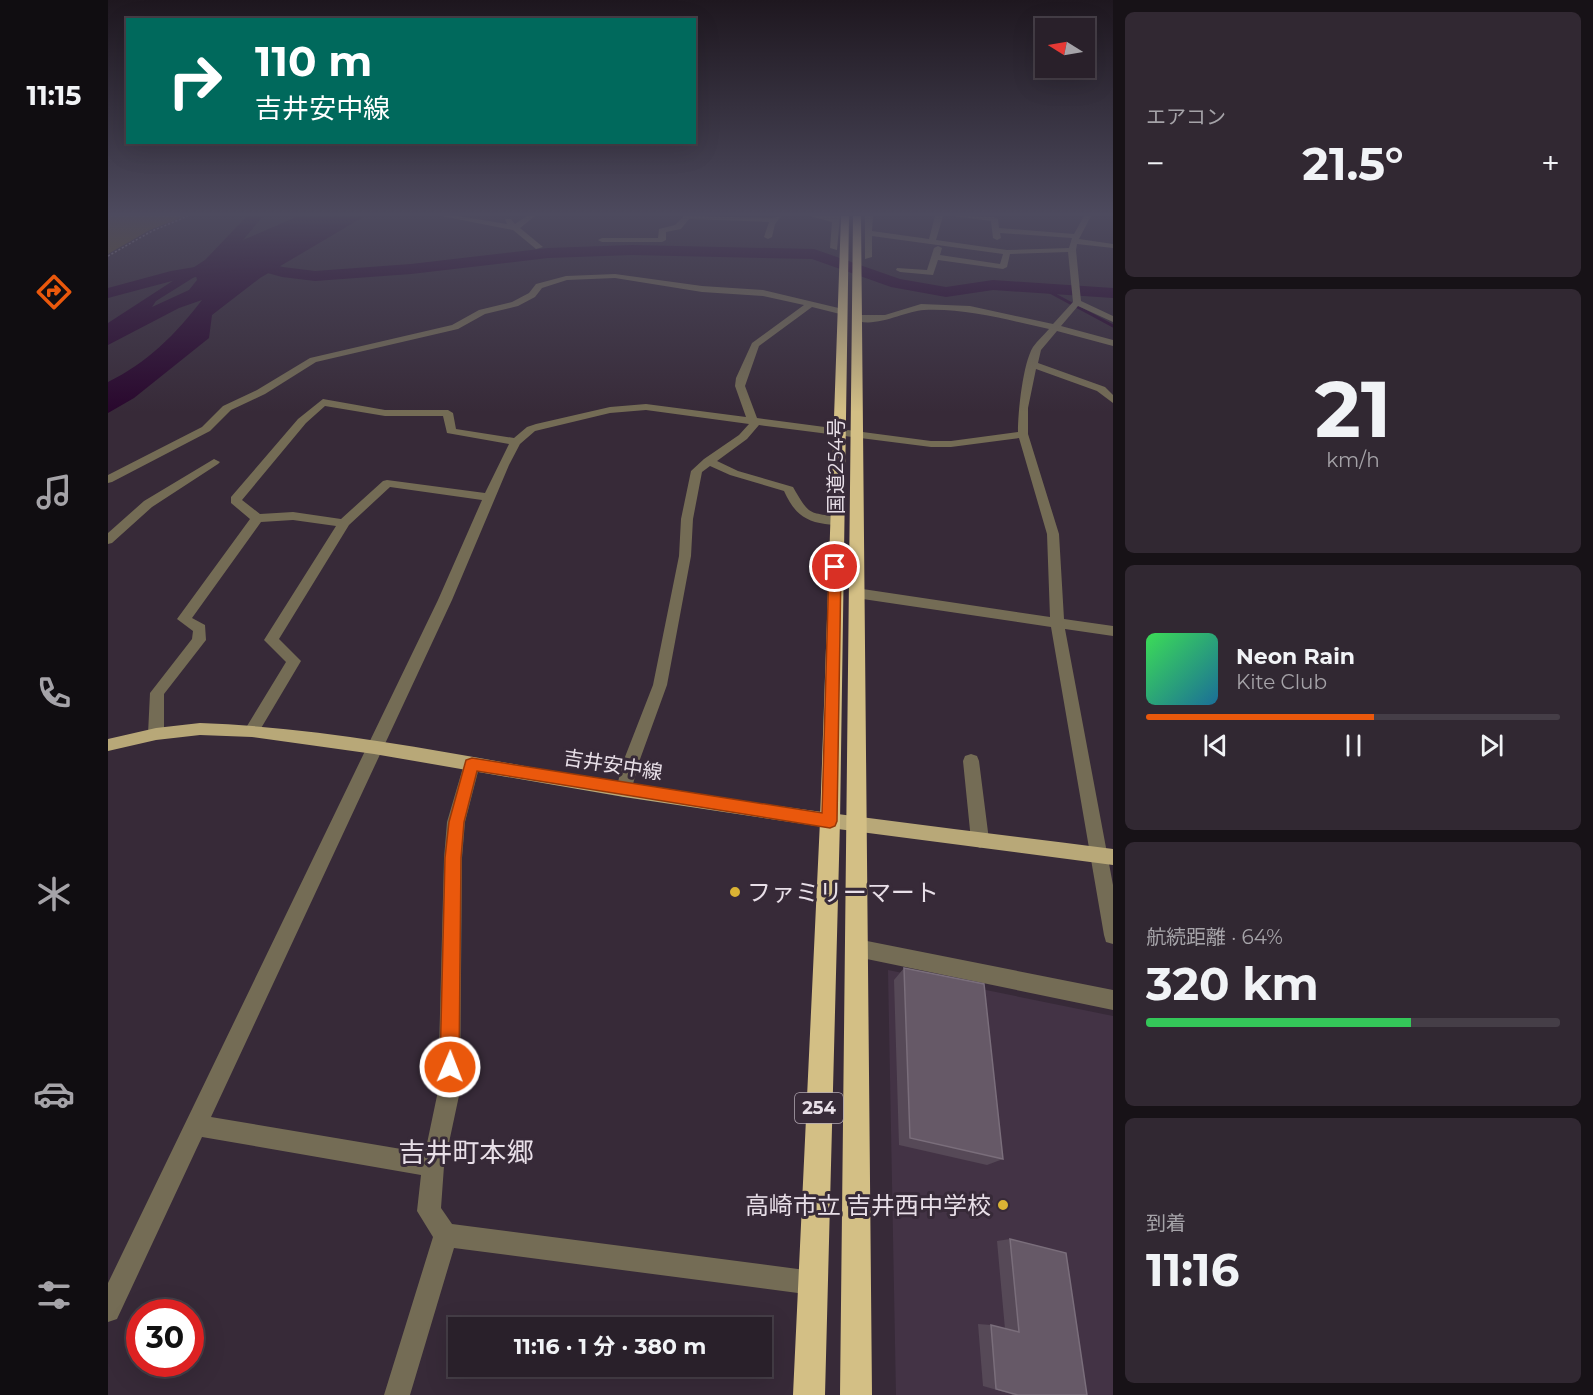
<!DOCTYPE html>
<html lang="ja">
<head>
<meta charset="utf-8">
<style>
  :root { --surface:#29202a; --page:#312832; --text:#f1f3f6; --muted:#a5a3a8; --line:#453e47; --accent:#ea580c }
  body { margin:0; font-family:Montserrat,"Noto Sans JP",sans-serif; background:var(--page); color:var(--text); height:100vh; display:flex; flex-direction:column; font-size:22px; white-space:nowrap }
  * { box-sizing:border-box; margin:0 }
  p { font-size:20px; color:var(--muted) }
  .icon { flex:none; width:33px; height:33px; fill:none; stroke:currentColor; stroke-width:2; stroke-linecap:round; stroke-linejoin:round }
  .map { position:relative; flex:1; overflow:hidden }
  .details { display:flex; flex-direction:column; gap:12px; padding:12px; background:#171217; width:480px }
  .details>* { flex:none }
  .hud { position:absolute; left:18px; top:18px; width:570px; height:126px; border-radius:0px; box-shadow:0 6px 24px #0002,0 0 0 2px var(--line); background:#00695c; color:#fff; overflow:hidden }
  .needle { width:39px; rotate:281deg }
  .buttons { position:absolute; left:927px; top:18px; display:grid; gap:12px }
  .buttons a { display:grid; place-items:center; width:60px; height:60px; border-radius:0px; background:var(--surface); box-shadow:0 6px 24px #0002,0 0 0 2px var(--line); font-size:30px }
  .speed { position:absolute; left:18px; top:1299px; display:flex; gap:12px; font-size:30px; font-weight:700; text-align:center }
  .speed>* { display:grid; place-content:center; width:78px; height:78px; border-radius:50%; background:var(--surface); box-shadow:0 6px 24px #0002,0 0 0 2px var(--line); line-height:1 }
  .speed .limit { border:9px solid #d22; background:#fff; color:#111 }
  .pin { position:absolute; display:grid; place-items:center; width:51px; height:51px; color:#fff; margin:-26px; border:3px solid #fff; border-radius:50%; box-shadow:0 2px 6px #0007 }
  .me { position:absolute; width:66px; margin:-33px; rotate:1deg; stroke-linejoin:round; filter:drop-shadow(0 0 4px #0008) }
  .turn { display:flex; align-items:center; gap:21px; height:126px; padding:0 30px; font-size:27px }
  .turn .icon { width:78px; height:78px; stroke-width:2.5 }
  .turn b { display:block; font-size:42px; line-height:51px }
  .big { font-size:45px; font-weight:700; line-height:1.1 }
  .details .card { flex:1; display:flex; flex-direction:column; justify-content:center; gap:9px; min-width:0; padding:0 21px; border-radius:9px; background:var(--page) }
  .details .dial { align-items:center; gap:0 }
  .dial b { font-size:78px; line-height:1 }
  .song { display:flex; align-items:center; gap:18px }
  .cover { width:72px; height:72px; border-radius:9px; background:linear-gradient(135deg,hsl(130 70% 55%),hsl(200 70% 35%)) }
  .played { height:6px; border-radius:3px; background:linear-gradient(90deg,var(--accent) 55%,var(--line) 55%) }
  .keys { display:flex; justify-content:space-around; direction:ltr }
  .heat { display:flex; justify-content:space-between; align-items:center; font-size:33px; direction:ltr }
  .charge { height:9px; border-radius:4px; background:linear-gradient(90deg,#34c759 64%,var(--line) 0) }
  .trip { position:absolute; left:340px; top:1317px; width:324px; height:60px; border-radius:0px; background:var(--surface); box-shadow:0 6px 24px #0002,0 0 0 2px var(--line); font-weight:700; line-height:60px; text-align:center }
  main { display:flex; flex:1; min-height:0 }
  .menu { display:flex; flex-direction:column; width:108px; justify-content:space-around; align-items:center; background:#100d11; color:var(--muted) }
  .menu .icon { width:42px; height:42px }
  .menu .on { color:var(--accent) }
  .menu b { font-size:27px; color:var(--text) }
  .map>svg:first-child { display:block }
</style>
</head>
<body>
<main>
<nav class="menu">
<b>11:15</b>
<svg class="icon on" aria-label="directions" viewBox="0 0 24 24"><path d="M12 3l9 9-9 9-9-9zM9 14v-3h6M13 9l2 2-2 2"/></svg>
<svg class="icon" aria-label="music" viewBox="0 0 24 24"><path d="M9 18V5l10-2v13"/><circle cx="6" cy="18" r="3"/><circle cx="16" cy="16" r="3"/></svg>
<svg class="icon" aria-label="phone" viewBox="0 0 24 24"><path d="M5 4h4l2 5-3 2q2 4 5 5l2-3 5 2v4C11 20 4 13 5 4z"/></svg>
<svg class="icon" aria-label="climate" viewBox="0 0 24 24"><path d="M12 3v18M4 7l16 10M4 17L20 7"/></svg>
<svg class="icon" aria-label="car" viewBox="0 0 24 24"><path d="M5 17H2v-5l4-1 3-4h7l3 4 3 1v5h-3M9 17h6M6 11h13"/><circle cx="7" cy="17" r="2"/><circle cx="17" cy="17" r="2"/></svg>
<svg class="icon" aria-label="filters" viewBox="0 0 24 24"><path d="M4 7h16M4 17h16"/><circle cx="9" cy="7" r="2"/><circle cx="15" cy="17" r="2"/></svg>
</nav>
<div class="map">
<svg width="1005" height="1395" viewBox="0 0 1005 1395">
  <rect width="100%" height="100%" fill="#372a38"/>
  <path fill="#433345" d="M780 970 1005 1016V1395H788Z"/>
  <path fill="#5e4f23" d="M0 216H77L42 230 0 254Z"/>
  <path fill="#29072d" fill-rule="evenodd" d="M139 216H155L135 240 191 216H257L152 278 104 315 101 338 26 398 0 413V382C39 363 68 334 94 300L71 308 0 345V323L97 260ZM88 276 89 280 81 290 44 307 48 301Z"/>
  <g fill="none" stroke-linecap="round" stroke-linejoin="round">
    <path stroke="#29072d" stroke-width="3" d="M938 290 1005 326"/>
    <path fill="#29072d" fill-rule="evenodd" d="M524 245 706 249 792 279 838 287 885 280 1005 288V298L885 290 838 297 783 287 704 259 524 255 440 258 303 274 207 281 174 277 141 268 64 281 0 298V288L63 271 141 258 175 267 207 271 303 264 440 248Z"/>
    <path stroke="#908590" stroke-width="1.5" stroke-dasharray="2 2" stroke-linecap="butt" d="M0 256 44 231 80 216"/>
    <path fill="#746c55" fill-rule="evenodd" d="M333 216H350L399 224 397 219H403L407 224 419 216H427L412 228 435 247 428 249 405 230Z
      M576 216 665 218 673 216 667 224 664 237 660 239 656 237 661 222 581 219 573 229 558 232V240L554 242H494L490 240 494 238H550L551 229 567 225Z
      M702 216H732L729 250 722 248 724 222Z
      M757 216H765L764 231 821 239 827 216H835L828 240 899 250 961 248 964 238 892 233 893 238 889 240 885 238 883 221 845 216 886 217 890 219 891 228 966 234 976 216H983L971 239 1005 244V248L969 244 968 250 973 301 1005 316V322L970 306 953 326 1005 340V346L949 331 933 350 930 363 997 387 1005 395V403L989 391 928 369 920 408V434L951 534 956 619 1005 626V636L957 629 1005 885V944L998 942 996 935 943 627 748 598 741 593 748 588 942 617 939 534 911 438 843 447H823L651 425 639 439 609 461 630 471 685 487C703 518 700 511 733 518L735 521C730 526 724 525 717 524 695 521 685 511 676 491L622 475 602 466 594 472 585 519 583 556 559 685 531 762 522 795 516 797 510 795 508 790 515 762 545 685 571 556 573 519 583 471 596 459 631 435 641 424 538 410 502 413 427 431 412 444 401 465 344 600 103 1117 317 1153 330 1091 336 858 339 822 356 764 358 759 364 757 370 759 372 764 357 822 354 858 352 1091 336 1166 333 1208 344 1224 705 1271 714 1274 717 1283 714 1292 705 1295 346 1248 302 1395H276L325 1237 309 1211 313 1175 94 1137 9 1319 0 1322V1283L330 600 374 500 282 487 241 525 171 639 193 661 149 735H139L136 731 178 662 156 640 228 526 185 520 153 522 84 618 97 625 98 640 56 694V734L54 738H42L40 734 42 693 84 639 85 631 69 619 142 519 123 503V497L190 419 215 399 277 410H340L345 413 348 429 406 438 419 427 428 424 502 407 538 404 638 417 627 386 628 378 644 343 696 305 655 296 594 292 507 278 459 280 434 288 427 297 410 306 377 314 350 329 208 362 157 394 123 410 102 431 4 482 0 483V475L94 427 115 406 149 390 202 358 344 325 371 310 404 302 421 293 428 284 458 276 507 274 594 286 655 290 739 310V314L736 315 704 307 651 346 637 386 649 418 823 441H843L910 432C910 411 915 363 925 347 929 341 936 335 941 329 900 320 858 308 816 310 796 311 763 331 744 318L748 315H777L813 304 862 306 945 324 965 302 960 252 902 254 899 267 895 269 830 260 825 275 792 272 788 270 789 268 819 270 826 248 830 246 834 248 832 255 892 264 895 254 764 236V257L757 259ZM217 406 277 416H335L339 433 401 444 377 493 279 480 275 481 233 519 185 512 152 514 134 500 198 423Z
      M106 459 112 462 110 464 44 507 4 543 0 544V533L36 501Z
      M863 754 869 756 871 761 881 840 878 845 872 848 866 845 863 840 855 761 857 756Z
      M749 939 1005 990V1010L749 957 742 955 739 948 742 941Z"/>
    <path fill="#b8a878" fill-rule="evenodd" d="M92 723C233 728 374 760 514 783 677 809 841 828 1005 849V865L722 828 516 797 266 754 144 737 92 735 48 740 0 751V739L48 728Z"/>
    <path fill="#d3bf85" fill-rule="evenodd" d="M733 216H741L732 821 717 1395H685L712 821Z
      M745 216H753L764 1395H732Z"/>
  </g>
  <path fill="#564957" d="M796 968 895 1159 879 1165 791 1145 786 980Z
    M902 1239 979 1395H904L903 1394 875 1386 870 1324 883 1325 897 1329 889 1241Z"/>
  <path fill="#665967" stroke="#7a6e7b" stroke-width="1.5" d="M796 968 876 984 895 1159 802 1138Z
    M902 1239 958 1253 979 1395H910L888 1389 883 1325 911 1332Z"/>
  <linearGradient id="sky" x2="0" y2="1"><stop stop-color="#1e171f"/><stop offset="0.52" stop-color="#4d4a5e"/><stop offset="1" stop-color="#4d4a5e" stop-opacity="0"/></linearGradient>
  <rect width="1005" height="412" fill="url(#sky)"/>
  <path fill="#ea580c" stroke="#983908" stroke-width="1.5" d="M727 563 733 567 729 821 727 826 722 828 369 771 356 822 353 858 351 1067 348 1074 342 1077 335 1074 332 1067 337 858 341 822 358 760 364 758 714 813 721 567Z"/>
  <g fill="#dab334" stroke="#372a38" stroke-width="2">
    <circle cx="627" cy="892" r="6"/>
    <circle cx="895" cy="1205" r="6"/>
  </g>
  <g text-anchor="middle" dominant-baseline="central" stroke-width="6" stroke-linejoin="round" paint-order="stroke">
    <rect fill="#372a38" stroke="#b3a9b3" stroke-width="1.5" x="687" y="1093" width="48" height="30" rx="4.5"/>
    <g font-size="18" font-weight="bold" fill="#e8dfe8">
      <text x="711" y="1108">254</text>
    </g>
    <g font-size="20" fill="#e8dfe8" stroke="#372a38">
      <text transform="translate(728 466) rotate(-90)">国道254号</text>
      <text transform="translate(505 765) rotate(9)">吉井安中線</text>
    </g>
    <g font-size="24" fill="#e8dfe8" stroke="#372a38" text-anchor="start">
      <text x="639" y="892">ファミリーマート</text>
      <text x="883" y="1205" text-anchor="end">高崎市立 吉井西中学校</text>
    </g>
    <g font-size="27" fill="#e8dfe8" stroke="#372a38">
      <text x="358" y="1152">吉井町本郷</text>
    </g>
  </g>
</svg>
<div class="buttons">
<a><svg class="needle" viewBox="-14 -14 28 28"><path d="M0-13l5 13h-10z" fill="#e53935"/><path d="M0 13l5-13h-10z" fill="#a5a3a8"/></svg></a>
</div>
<div class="speed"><div class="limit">30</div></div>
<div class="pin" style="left:727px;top:567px;background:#d93025"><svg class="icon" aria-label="arrive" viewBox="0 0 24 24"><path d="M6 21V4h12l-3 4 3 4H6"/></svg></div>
<svg class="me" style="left:342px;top:1067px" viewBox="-20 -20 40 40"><circle r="17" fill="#ea580c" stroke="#fff" stroke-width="3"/><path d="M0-11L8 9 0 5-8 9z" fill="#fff"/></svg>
<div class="trip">11:16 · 1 分 · 380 m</div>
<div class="hud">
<div class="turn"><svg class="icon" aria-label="right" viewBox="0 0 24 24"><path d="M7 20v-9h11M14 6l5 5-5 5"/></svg><div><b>110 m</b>吉井安中線</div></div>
</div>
</div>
<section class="details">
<div class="card"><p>エアコン</p>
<div class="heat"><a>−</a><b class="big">21.5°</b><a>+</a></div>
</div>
<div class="card dial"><b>21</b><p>km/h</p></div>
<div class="card">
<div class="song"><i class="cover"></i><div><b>Neon Rain</b><p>Kite Club</p></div></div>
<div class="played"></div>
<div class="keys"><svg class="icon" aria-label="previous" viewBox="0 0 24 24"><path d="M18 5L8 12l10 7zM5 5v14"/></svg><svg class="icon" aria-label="pause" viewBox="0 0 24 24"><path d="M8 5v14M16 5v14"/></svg><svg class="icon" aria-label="next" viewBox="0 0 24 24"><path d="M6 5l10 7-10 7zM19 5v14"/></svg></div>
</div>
<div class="card"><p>航続距離 · 64%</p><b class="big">320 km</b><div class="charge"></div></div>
<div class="card"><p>到着</p><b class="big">11:16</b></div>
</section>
</main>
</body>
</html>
